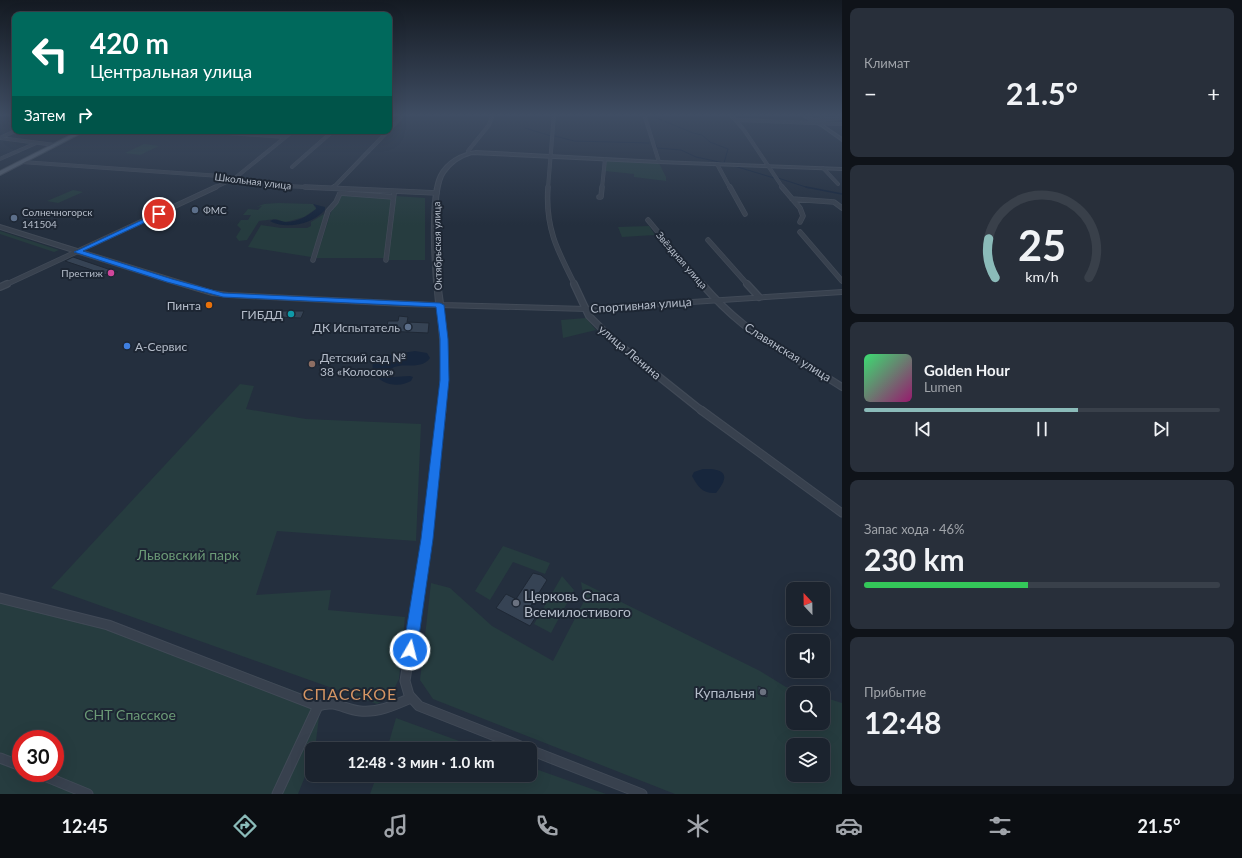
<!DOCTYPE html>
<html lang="ru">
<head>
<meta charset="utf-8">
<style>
  :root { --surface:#1b232e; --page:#282f3a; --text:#f1f3f6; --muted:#a0a4aa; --line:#39404a; --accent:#8bbbb9 }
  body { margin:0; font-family:Lato,sans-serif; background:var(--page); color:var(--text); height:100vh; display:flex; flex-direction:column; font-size:15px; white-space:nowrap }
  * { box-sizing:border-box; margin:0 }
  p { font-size:13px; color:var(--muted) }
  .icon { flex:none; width:22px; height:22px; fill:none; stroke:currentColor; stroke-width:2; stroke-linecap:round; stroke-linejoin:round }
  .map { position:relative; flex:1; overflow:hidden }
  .side { display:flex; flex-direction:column; gap:8px; padding:8px; background:#0f1319; width:400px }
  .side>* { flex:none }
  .hud { position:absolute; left:12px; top:12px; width:380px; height:122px; border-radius:8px; box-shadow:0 4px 16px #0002,0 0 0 1px var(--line); background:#00695c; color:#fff; overflow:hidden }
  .needle { width:26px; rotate:338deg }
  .tools { position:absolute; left:786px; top:582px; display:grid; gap:8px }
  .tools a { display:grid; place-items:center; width:44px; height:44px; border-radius:8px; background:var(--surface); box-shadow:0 4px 16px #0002,0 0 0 1px var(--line); font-size:20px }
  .speed { position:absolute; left:12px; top:730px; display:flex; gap:8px; font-size:20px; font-weight:700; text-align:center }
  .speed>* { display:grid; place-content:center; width:52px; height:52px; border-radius:50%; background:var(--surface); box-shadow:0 4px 16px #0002,0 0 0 1px var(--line); line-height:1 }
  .speed .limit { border:6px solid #d22; background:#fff; color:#111 }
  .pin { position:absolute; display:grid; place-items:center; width:34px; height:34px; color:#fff; margin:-17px; border:2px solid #fff; border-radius:50%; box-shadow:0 1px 4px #0007 }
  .me { position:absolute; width:44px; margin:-22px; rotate:8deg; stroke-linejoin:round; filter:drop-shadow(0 0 3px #0008) }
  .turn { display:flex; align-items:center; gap:14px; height:84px; padding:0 12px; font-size:18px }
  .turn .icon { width:52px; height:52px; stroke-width:2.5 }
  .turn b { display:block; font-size:28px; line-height:34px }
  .then { display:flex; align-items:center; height:38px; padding:0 12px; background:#0003; gap:8px; font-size:15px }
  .big { font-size:30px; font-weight:700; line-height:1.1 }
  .side .tile { flex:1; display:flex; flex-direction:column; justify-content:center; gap:6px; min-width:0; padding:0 14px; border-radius:8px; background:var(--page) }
  .side .dial { align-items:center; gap:0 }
  .dial svg { height:104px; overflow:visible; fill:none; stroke:var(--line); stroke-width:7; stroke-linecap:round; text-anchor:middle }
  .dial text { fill:var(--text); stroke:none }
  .song { display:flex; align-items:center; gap:12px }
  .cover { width:48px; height:48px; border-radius:6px; background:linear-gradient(135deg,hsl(140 70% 55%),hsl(320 70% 35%)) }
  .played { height:4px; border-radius:2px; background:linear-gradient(90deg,var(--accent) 60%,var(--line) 60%) }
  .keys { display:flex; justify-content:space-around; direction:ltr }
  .heat { display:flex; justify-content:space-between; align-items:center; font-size:22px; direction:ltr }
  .charge { height:6px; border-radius:3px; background:linear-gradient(90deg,#34c759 46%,var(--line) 0) }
  .trip { position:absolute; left:305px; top:742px; width:232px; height:40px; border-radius:8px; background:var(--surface); box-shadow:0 4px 16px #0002,0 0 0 1px var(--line); font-weight:700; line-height:40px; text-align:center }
  .menu { display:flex; height:64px; justify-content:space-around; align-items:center; background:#0b0e12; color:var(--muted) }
  .menu .icon { width:28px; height:28px }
  .menu .current { color:var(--accent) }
  .menu b { font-size:18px; color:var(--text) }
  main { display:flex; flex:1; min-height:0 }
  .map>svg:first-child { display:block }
</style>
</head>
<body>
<main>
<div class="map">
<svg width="842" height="794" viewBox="0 0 842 794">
  <rect width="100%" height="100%" fill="#242f3e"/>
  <path fill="#263c3f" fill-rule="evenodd" d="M144 144 159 146 140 155 125 153Z
    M607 160 659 163 666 177V181L634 177V174L605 171Z
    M73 190 83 192 58 203 47 201Z
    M340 195 392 197 384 258H316L331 212 338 202Z
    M395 196 425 198V260H387L395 205Z
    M279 203 313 204 316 209 304 217 290 221 284 222 276 219 259 221 247 240 239 241 236 237 241 229 237 225 241 220H248L251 215H243L248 209 258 210 262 206 256 207 264 204Z
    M324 214H326L311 257 248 247 261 225 281 228H307L311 226V222Z
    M649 226 655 235 622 237 618 227Z
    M0 231 59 250 54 252 0 234Z
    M586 318 596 330 563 338 561 320Z
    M240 384 254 386 246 409 306 419 421 424 416 541 277 531 256 595 331 590 328 610 405 617 399 679 390 697 377 704 51 588Z
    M503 546 550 563 545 574 513 562 490 600 475 591Z
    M562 576 574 590 551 633 534 624Z
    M581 582 760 671 786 687 809 693H793V723H823V697L842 703V794H675L433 699 420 680 431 583 450 588 492 626 553 661 584 601ZM793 745H823V775H793Z
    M0 595 109 621 321 701 315 749H312V759L298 794H0ZM21 739H55V773H21Z
    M396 718 481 749H387Z
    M530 767 606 794H370L377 775H530Z"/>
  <path fill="#17263c" d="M313 204 325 207V210C313 224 286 230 270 221 275 218 280 221 286 222 297 222 308 216 316 209V207Z
    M415 351 427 353 430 358C420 373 395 358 388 373L393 377 410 376 413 377 411 381C399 388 380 385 374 372 372 368 372 364 374 360L383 356Z
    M703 469C725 468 731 475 716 493 703 494 698 487 692 476L694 472Z"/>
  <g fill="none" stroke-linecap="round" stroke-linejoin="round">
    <path stroke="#17263c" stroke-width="1" d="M647 114 693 133 702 135 710 142 728 149 724 163 696 157 681 150 657 148 655 143
      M525 128 551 136
      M555 136 574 141 649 143
      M731 165 774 178
      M778 178 809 188"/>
    <path stroke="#17263c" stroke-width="1.5" d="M806 187 842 194"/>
  </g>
  <path fill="#364354" stroke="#1f2835" d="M73 257 111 270 118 272 110 276 65 261Z
    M280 311H304L301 318 277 317Z
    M399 316 408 317 407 322 429 323 428 333 386 331 388 321H398Z
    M533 573 541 575 547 580 530 607 539 612 530 626 496 608 506 594 516 599Z
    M758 686 767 690V697L758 694Z"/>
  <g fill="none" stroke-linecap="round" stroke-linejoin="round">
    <defs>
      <path id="minor-far4" d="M644 114 659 162
        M730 114 744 130 783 188
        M823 119 822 117 825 114
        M737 120 842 124
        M389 130 404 114
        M201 131 285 137
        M371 131 387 132
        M0 138 55 145
        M0 138 15 131
        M469 153 468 151 489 125 493 114
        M0 159 34 144
        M22 162 220 176 286 186 326 188
        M717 164 730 188
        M292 167 333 131
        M823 168 838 184
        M214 188 235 178 293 131
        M333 188 388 131
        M548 188 554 114
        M602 188 605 159"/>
      <path id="minor-far3" d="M305 187 437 193
        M548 187C545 227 557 250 575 285
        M730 187 745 214
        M782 187 800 208 803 216 800 222
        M333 188 334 187
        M599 197H601L602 187
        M792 199 834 202 842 208
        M648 220 702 285
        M800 232 842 281
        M708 240 748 285
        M313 260 328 211 336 202 340 193 393 197
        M386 260 394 194
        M5 285 216 187"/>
      <path id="minor-far2" d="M574 284 589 316 613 340 702 411
        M702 284C714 298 728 312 743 324 774 349 810 366 842 387
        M747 284 759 297
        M0 287 7 284
        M440 305C444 342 446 374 441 411"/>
      <path id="minor-far1" d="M701 410 842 513
        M421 577 427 539 442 410"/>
      <path id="minor" d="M421 576 405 681 409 695 419 706 528 749
        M0 598 108 625 318 706
        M530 750 642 794
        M0 758 21 766
        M37 773 88 794
        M277 794 318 706C336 700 343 709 360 711 378 713 395 705 411 698"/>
      <path id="tertiary" d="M799 114H803L813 119 842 117V119L817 121 842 138V141L821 126Z
        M476 151 659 161 842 168V170L659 163 472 154C461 157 451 164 445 173 431 193 439 278 443 303L586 307 842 290V294L586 311 404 306 228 297 212 295 168 282 0 229V225L213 291 228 293 436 303C433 275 427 199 439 175 446 161 461 153 476 151Z"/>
      <path id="primary" d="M79 131H85L0 175V171Z"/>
    </defs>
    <use href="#minor-far4" stroke="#414a57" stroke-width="4"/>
    <use href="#minor-far3" stroke="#414a57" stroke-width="5.5"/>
    <use href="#minor-far2" stroke="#414a57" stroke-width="8"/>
    <use href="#minor-far1" stroke="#414a57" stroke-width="9"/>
    <use href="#minor" stroke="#414a57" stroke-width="11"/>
    <use href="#tertiary" stroke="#414a57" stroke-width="2"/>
    <use href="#primary" stroke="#414a57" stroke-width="2"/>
    <use href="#minor-far4" stroke="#38414e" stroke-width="3"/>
    <use href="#minor-far3" stroke="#38414e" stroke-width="4"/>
    <use href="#minor-far2" stroke="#38414e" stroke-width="5.5"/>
    <use href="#minor-far1" stroke="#38414e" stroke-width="7"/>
    <use href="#minor" stroke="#38414e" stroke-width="9"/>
    <use href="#tertiary" fill="#38414e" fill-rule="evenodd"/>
    <use href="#primary" fill="#56606e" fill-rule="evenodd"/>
  </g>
  <linearGradient id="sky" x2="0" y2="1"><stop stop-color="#141a22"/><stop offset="0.51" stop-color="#3f4d63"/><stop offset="1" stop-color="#3f4d63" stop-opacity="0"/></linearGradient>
  <rect width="842" height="225" fill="url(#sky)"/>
  <path fill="#1a73e8" stroke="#114b97" d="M159 212 162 214 161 215 83 251 172 279 223 293 440 303 444 305 448 339 449 380 433 539 417 650 415 654 410 656 405 654 403 650 421 539 440 380V339L436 307 223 297 167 282 74 252Z"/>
  <g fill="#5c6f8a" stroke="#1d2633" stroke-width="1.5">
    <circle cx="195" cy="210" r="4"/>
    <circle cx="14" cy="218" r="4"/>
    <circle cx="408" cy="327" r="4"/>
  </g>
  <circle fill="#d1479c" stroke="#1d2633" stroke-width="1.5" cx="111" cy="273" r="4"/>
  <circle fill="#e8710a" stroke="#1d2633" stroke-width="1.5" cx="209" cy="305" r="4"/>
  <circle fill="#0f9aa8" stroke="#1d2633" stroke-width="1.5" cx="291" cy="314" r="4"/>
  <circle fill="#3f7fe0" stroke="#1d2633" stroke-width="1.5" cx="127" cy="346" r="4"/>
  <circle fill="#8d6e63" stroke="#1d2633" stroke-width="1.5" cx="312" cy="364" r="4"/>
  <g fill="#6b7280" stroke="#1d2633" stroke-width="1.5">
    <circle cx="516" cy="603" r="4"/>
    <circle cx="763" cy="692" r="4"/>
  </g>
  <g text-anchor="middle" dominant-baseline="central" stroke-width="4" stroke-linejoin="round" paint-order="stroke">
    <g font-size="10" fill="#b4bcc9" stroke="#1d2633">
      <text transform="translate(253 181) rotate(7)">Школьная улица</text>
      <text transform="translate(437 246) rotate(-91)">Октябрьская улица</text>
      <text transform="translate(682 260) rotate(49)">Звёздная улица</text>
    </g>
    <g font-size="10" fill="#b4bcc9" stroke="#1d2633" text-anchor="start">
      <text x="203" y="210">ФМС</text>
      <text x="22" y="212">Солнечногорск<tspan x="22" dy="12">141504</tspan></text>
      <text x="103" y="273" text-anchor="end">Престиж</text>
    </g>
    <g font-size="12" fill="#b4bcc9" stroke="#1d2633" text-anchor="end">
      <text x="201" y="305">Пинта</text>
      <text x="283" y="314">ГИБДД</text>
      <text x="400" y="327">ДК Испытатель</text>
      <text x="135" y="346" text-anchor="start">A-Сервис</text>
      <text x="320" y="357" text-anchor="start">Детский сад №<tspan x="320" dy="14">38 «Колосок»</tspan></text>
    </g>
    <g font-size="12" fill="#b4bcc9" stroke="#1d2633">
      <text transform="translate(641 305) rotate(-4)">Спортивная улица</text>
      <text transform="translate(630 352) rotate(40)">улица Ленина</text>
      <text transform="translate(788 352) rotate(32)">Славянская улица</text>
    </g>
    <g font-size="14" fill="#6b9a76" stroke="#1d2633">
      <text x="188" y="554">Львовский парк</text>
      <text x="130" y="714">СНТ Спасское</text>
    </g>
    <g font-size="14" fill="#b4bcc9" stroke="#1d2633" text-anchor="start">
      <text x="524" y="595">Церковь Спаса<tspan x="524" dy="16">Всемилостивого</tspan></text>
      <text x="755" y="692" text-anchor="end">Купальня</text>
    </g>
    <g font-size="16" letter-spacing="1" fill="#d59563" stroke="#1d2633">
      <text x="350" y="693">СПАССКОЕ</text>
    </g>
  </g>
</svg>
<div class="tools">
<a><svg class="needle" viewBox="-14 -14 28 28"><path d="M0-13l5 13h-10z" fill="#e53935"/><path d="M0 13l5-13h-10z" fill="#a0a4aa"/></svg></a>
<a><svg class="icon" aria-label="sound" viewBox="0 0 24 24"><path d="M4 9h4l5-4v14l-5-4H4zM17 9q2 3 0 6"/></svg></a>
<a><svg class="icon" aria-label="search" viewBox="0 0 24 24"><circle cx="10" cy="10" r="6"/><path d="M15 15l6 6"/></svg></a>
<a><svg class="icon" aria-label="layers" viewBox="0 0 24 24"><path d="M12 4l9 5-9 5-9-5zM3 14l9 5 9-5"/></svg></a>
</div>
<div class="speed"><div class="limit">30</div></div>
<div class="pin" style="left:159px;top:214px;background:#d93025"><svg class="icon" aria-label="arrive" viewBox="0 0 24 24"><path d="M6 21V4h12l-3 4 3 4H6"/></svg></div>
<svg class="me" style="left:410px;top:650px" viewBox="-20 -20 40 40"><circle r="17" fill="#1a73e8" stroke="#fff" stroke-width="3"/><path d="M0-11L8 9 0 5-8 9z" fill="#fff"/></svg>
<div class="trip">12:48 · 3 мин · 1.0 km</div>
<div class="hud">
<div class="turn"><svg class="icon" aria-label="left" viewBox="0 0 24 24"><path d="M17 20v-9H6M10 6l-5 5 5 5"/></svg><div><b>420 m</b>Центральная улица</div></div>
<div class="then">Затем<svg class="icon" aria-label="right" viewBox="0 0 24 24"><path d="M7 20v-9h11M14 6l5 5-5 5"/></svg></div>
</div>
</div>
<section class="side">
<div class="tile"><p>Климат</p>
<div class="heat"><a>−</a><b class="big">21.5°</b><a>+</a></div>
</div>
<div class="tile dial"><svg viewBox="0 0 100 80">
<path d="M14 69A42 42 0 1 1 86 69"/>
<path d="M14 69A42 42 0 0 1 9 39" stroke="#8bbbb9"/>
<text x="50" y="56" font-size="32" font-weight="700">25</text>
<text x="50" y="72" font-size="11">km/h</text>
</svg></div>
<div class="tile">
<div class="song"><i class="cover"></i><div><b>Golden Hour</b><p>Lumen</p></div></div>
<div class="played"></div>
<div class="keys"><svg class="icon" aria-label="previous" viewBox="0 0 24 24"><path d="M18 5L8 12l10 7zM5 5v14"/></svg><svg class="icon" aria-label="pause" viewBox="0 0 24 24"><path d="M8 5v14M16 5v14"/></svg><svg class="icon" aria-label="next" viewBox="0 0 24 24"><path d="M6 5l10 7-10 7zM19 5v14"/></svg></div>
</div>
<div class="tile"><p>Запас хода · 46%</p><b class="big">230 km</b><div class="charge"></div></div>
<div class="tile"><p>Прибытие</p><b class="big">12:48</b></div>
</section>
</main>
<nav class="menu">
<b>12:45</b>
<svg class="icon current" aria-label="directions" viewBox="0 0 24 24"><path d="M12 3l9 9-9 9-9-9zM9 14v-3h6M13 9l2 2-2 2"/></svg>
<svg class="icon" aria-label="music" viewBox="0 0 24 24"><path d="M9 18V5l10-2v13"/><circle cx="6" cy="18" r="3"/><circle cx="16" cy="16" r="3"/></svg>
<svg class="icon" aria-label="phone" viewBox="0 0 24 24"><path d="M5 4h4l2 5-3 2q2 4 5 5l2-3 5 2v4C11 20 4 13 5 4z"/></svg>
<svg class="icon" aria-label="climate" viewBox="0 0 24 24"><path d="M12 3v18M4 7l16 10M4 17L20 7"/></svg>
<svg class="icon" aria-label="car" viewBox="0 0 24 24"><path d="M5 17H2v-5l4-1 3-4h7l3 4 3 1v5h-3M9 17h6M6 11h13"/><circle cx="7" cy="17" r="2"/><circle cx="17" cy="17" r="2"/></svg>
<svg class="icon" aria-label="filters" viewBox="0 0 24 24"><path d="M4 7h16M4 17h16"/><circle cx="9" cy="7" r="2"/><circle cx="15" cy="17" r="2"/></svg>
<b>21.5°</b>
</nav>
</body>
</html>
